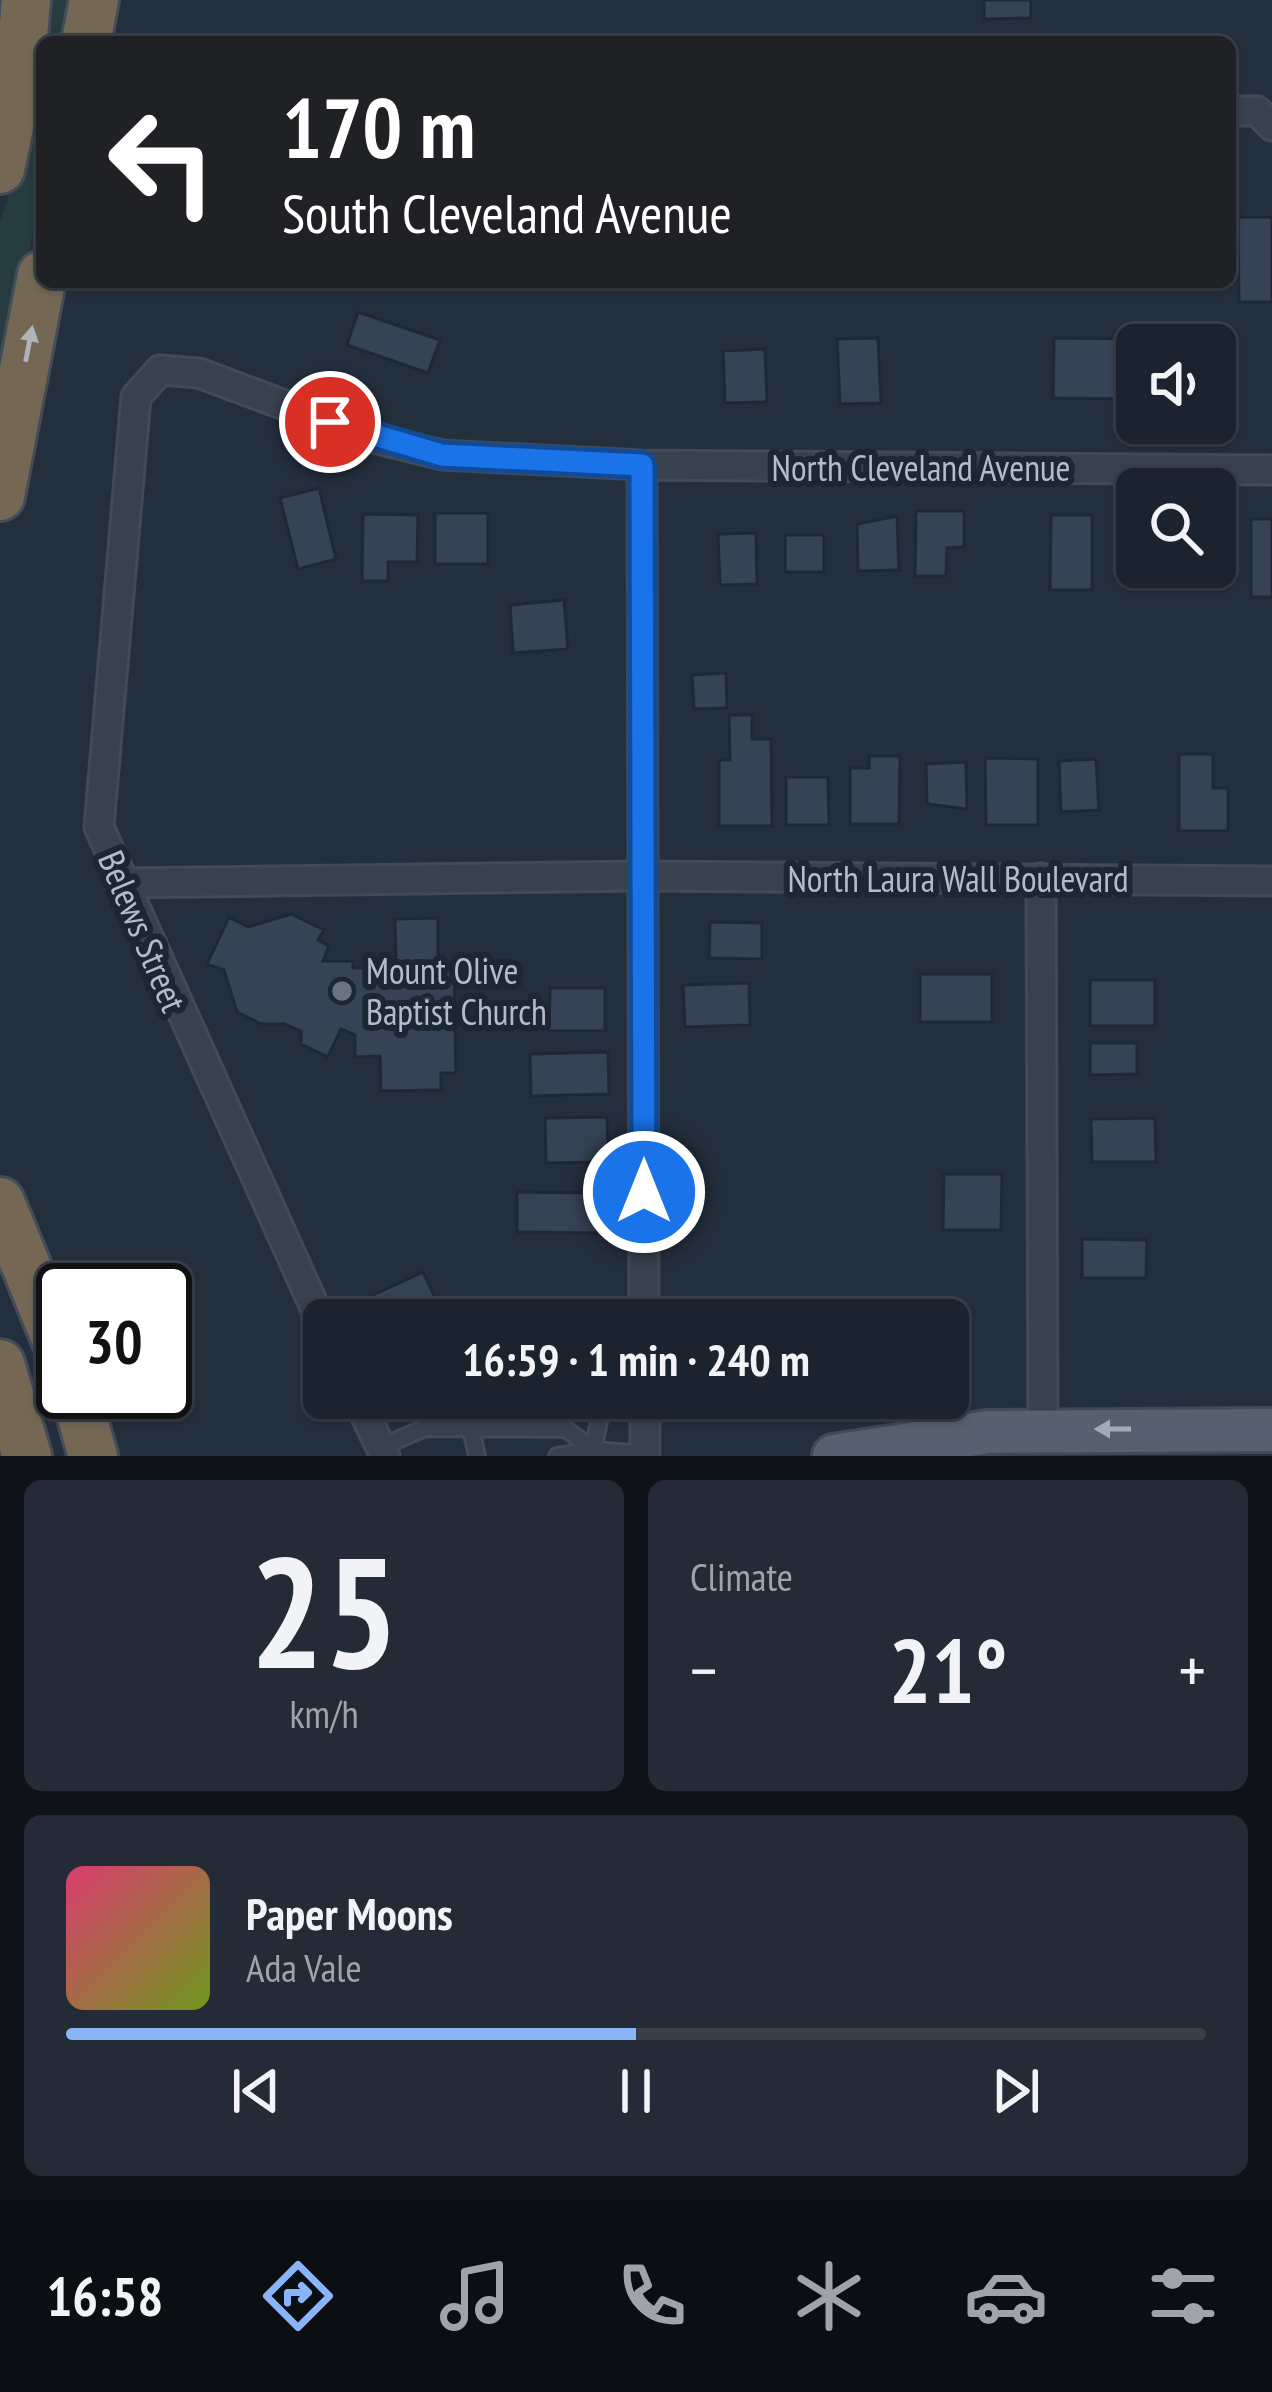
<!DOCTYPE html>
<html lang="en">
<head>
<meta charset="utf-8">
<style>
  :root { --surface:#1b232e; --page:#242b36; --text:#f1f3f6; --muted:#a0a4aa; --line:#39404a; --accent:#8ab4f8 }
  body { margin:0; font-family:"PT Sans Narrow",sans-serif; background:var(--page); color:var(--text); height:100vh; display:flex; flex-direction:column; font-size:45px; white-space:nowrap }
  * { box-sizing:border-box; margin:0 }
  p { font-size:39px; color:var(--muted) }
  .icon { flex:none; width:66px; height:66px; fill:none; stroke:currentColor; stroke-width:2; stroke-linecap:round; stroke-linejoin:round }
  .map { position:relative; height:1456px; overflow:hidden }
  .sheet { display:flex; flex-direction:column; gap:24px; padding:24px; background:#0f1319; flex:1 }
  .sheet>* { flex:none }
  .hud { position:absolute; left:36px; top:36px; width:1200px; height:252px; border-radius:18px; box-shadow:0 3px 9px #0004,0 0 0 3px var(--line); background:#202124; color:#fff; overflow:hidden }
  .controls { position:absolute; left:1116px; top:324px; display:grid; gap:24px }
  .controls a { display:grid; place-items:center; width:120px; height:120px; border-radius:18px; background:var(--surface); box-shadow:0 3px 9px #0004,0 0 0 3px var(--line); font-size:60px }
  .speed { position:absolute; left:36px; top:1263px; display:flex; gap:24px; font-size:60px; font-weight:700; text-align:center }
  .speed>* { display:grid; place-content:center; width:156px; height:156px; border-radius:50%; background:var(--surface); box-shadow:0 3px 9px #0004,0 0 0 3px var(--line); line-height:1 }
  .speed .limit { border:6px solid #111; border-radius:18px; background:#fff; color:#111 }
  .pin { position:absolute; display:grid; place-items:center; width:102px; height:102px; color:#fff; margin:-51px; border:6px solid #fff; border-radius:50%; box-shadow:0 3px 12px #0007 }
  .me { position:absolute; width:132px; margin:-66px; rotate:0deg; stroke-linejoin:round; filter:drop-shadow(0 0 9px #0008) }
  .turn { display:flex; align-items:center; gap:42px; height:252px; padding:0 48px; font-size:54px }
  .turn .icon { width:156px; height:156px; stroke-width:2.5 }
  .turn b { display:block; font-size:84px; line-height:102px }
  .big { font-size:90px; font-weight:600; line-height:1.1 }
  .sheet .card { flex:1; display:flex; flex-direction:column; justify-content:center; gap:18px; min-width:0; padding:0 42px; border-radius:18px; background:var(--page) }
  .sheet .dial { align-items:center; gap:0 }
  .dial b { font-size:156px; line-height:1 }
  .song { display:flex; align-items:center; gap:36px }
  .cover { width:144px; height:144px; border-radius:18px; background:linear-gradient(135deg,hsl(340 70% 55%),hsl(80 70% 35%)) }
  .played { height:12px; border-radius:6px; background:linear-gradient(90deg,var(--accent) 50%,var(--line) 50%) }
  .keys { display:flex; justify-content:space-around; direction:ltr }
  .heat { display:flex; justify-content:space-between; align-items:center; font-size:66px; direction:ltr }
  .sheet .tiles { flex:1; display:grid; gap:24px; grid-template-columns:1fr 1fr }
  .card:last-child { grid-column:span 2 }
  .trip { position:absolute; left:303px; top:1299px; width:666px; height:120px; border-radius:18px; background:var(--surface); box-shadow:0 3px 9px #0004,0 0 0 3px var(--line); font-weight:600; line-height:120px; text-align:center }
  .dock { display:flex; height:192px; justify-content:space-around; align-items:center; background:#0b0e12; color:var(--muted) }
  .dock .icon { width:84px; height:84px }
  .dock .on { color:var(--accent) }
  .dock b { font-size:54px; color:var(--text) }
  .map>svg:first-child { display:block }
</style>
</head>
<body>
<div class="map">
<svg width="1272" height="1456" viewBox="0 0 1272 1456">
  <rect width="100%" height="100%" fill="#242f3e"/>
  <path fill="#263c3f" d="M41 0H78L70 42H42V186L0 402V223L19 160Z"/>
  <path fill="#364354" stroke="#1f2835" stroke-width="3" d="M984 0H1031V18L984 19Z
    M1238 217H1272V302H1239Z
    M358 312 440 340 428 373 347 345Z
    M878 338 881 403 840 404 837 339Z
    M1054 338 1139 339 1137 399 1053 398Z
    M765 349 767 402 725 403 723 351Z
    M319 488 336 559 298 569 280 498Z
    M916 511H964V547L947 548 946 576H915Z
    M435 513H488V564H435Z
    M363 514 418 515 417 562H388V581H362Z
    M1051 515H1092V590H1050Z
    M897 516 899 570 858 571 857 524Z
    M1123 516H1137V567H1142L1143 574H1123Z
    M1251 519H1272V597H1251Z
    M756 533 757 584 720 585 718 534Z
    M785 535H824V572H785Z
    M1215 537H1227V587H1190V567H1215Z
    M564 600 568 649 513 653 510 605Z
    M726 673 727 708 694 709 692 675Z
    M729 715H752V739H771L772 826H719V760H730Z
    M1179 754H1213V788H1228V831H1179Z
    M869 756H900L899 824H850V768H869Z
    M985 758 1038 759V825H986Z
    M1096 759 1099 810 1061 812 1059 761Z
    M966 762 967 809 927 804 926 764Z
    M786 777H828L829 825H786Z
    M291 914 324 930 318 940 329 946 323 961H353V968L396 967 395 919 438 918V961L454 968 456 1073H441V1090L381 1091 380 1056 355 1057V1035L341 1029 328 1057 301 1044V1031L284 1024H261L237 1012 224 970 207 964 229 917 248 927Z
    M710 922 762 923V959L709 958Z
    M920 974H992V1022H920Z
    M1090 980H1155V1026H1090Z
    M749 983 750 1025 685 1027 683 985Z
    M550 988H605V1031H549Z
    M1090 1043H1137V1074L1090 1075Z
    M608 1052 609 1094 531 1096 530 1054Z
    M607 1117 609 1162 546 1163 545 1118Z
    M1155 1118 1156 1162H1092L1091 1119Z
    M944 1174H1002L1001 1230H943Z
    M517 1192 597 1193V1233L517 1232Z
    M1082 1239 1147 1240 1146 1278H1082Z
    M423 1272 441 1310 419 1320H382L371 1296Z
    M692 1312H767V1320H692Z
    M492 1398H583V1418L492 1417Z"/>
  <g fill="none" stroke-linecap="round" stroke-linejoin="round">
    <defs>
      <path id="lane" d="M604 1398 593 1450 645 1454
        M471 1429 477 1456
        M381 1447 425 1428 566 1429 593 1450
        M557 1456 593 1450"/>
      <path id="street" d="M1230 111H1257L1272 126
        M642 465 644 1320
        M1041 878 1043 1429
        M120 883 643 876 1272 881
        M324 1328 99 827 136 397 160 370 199 373 373 438 442 455 642 465 1272 470
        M357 1398 385 1456
        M645 1398V1456"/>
      <path id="primary" d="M834 1456 988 1432 1272 1430"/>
      <path id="highway" d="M86 42 94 0
        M0 169 20 74 26 0
        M0 496 42 275
        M0 1202 63 1356
        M0 1364 27 1456
        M75 1392 93 1456"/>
    </defs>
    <use href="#lane" stroke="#414a57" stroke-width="20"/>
    <use href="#street" stroke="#414a57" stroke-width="33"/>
    <use href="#primary" stroke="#414a57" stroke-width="48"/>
    <use href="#highway" stroke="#434c59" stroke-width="54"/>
    <use href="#lane" stroke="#38414e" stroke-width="14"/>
    <use href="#street" stroke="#38414e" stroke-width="27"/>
    <use href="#primary" stroke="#56606e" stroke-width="42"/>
    <use href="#highway" stroke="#746855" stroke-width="48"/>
  </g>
  <defs><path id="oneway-solid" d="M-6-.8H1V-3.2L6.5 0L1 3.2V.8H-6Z" transform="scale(3)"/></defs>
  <use fill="#aeb4bd" href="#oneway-solid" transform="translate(29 344) rotate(-79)"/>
  <use fill="#a1aab7" href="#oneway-solid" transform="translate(1113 1429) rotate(-180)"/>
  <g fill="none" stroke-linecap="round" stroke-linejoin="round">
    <defs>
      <path id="route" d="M330 422 442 455 642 465 644 1192"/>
    </defs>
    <use href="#route" stroke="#114b97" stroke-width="30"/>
    <use href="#route" stroke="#1a73e8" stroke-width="21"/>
  </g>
  <circle fill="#6b7280" stroke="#1d2633" stroke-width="4.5" cx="342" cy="991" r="12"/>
  <g text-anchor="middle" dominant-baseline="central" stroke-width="12" stroke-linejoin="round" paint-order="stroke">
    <g font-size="36" fill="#b4bcc9" stroke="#1d2633">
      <text x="921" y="467">North Cleveland Avenue</text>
      <text x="958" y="878">North Laura Wall Boulevard</text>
      <text transform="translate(143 931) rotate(67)">Belews Street</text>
    </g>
    <g font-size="36" fill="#b4bcc9" stroke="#1d2633" text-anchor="start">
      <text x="366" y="970">Mount Olive<tspan x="366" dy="41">Baptist Church</tspan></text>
    </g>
  </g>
</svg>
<div class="controls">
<a><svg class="icon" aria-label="sound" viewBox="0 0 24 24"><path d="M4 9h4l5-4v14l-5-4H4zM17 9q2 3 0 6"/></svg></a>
<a><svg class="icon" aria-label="search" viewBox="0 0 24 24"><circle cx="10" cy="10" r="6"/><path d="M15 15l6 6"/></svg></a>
</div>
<div class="speed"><div class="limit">30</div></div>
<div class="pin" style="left:330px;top:422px;background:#d93025"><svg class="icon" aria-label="arrive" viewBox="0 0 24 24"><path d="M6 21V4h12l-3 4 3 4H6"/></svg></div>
<svg class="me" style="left:644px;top:1192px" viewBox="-20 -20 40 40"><circle r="17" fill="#1a73e8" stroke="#fff" stroke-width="3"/><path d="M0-11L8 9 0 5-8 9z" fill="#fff"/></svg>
<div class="trip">16:59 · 1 min · 240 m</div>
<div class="hud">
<div class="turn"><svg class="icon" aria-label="left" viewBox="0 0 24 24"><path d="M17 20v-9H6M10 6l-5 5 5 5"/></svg><div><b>170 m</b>South Cleveland Avenue</div></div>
</div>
</div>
<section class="sheet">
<div class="tiles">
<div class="card dial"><b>25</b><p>km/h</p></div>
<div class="card"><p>Climate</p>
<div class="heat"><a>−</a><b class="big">21°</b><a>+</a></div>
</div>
<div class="card">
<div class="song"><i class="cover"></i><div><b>Paper Moons</b><p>Ada Vale</p></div></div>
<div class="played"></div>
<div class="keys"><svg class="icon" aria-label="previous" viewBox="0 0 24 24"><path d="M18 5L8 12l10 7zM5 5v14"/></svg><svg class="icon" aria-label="pause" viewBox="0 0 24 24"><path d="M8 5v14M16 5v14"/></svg><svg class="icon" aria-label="next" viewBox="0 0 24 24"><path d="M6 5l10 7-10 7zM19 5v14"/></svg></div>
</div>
</div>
</section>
<nav class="dock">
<b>16:58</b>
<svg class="icon on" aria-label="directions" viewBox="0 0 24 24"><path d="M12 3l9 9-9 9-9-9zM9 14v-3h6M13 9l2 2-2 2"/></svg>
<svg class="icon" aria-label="music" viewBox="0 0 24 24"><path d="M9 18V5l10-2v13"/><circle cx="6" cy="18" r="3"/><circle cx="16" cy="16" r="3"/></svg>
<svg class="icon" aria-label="phone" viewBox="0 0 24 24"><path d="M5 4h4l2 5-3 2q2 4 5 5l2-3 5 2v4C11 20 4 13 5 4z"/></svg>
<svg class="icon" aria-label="climate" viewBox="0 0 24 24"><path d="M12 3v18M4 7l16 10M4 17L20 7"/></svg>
<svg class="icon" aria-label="car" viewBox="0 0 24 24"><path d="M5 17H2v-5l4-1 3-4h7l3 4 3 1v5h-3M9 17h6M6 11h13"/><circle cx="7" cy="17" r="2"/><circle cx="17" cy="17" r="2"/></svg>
<svg class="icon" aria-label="filters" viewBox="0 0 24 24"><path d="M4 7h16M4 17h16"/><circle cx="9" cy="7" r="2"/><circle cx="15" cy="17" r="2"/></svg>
</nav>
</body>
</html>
